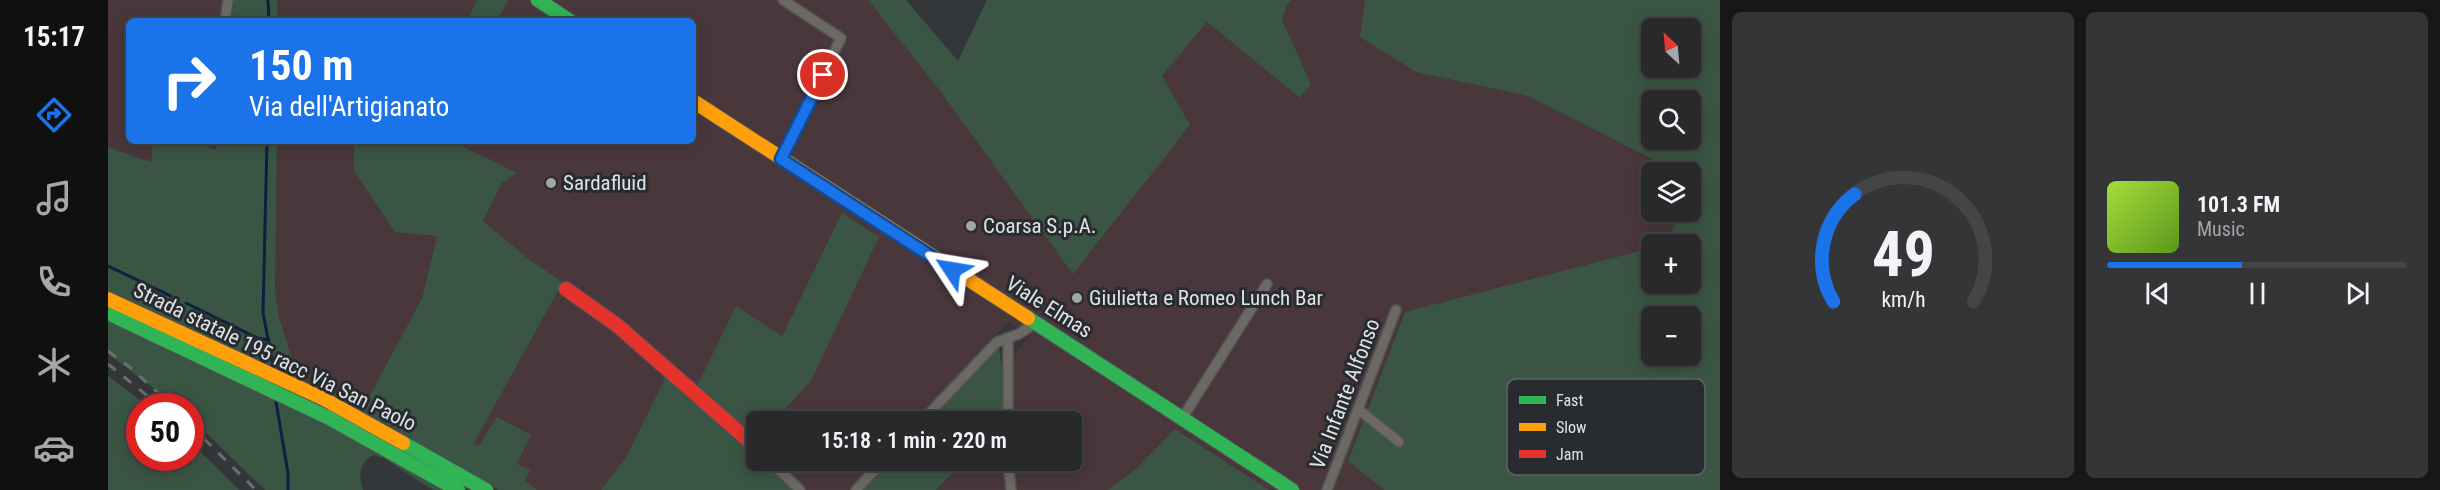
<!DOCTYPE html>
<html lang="en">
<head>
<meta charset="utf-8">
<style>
  :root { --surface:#27292b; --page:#333537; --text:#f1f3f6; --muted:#a4a6a9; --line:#434547; --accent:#1a73e8 }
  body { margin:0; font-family:"Roboto Condensed",sans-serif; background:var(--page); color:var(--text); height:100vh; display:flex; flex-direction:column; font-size:22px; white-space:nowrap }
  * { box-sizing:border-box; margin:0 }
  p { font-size:20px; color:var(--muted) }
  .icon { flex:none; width:33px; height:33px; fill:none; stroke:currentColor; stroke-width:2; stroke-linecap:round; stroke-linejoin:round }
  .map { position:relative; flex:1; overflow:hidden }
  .details { display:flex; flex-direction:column; gap:12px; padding:12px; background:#151718; width:720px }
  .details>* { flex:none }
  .hud { position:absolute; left:18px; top:18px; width:570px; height:126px; border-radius:9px; box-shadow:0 3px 15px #0003,0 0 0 2px var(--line); background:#1a73e8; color:#fff; overflow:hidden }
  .needle { width:39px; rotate:334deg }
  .controls { position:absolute; left:1533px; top:18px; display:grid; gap:12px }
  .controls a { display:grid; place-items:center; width:60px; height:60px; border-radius:9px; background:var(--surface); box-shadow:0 3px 15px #0003,0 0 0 2px var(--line); font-size:30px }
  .speed { position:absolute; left:18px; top:393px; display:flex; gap:12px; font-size:30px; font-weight:700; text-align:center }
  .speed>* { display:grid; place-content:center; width:78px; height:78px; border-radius:50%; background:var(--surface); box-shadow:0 3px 15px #0003,0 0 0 2px var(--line); line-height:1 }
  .speed .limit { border:9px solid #d22; background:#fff; color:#111 }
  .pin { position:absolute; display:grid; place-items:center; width:51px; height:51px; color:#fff; margin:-26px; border:3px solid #fff; border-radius:50%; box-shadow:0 2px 6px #0007 }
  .me { position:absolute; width:66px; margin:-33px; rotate:303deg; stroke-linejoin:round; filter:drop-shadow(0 0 4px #0008) }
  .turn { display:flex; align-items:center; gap:21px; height:126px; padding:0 24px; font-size:27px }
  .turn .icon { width:78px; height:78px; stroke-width:2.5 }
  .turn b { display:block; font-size:42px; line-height:51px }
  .details .widget { flex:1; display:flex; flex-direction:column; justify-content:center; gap:9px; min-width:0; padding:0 21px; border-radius:9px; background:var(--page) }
  .details .dial { align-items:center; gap:0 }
  .dial svg { height:156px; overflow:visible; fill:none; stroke:var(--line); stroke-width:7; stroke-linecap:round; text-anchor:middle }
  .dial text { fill:var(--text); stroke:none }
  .song { display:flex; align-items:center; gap:18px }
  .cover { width:72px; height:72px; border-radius:9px; background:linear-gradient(135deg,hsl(80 70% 55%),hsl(90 70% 35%)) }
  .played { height:6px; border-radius:3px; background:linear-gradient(90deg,var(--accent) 45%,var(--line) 45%) }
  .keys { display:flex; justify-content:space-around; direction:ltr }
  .details .tiles { flex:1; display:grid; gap:12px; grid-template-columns:repeat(2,1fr) }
  .trip { position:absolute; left:638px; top:411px; width:336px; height:60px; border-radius:9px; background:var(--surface); box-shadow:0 3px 15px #0003,0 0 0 2px var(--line); font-weight:600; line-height:60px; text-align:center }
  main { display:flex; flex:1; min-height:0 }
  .menu { display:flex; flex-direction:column; width:108px; justify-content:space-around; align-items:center; background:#101011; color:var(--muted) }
  .menu .icon { width:42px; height:42px }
  .menu .selected { color:var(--accent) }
  .menu b { font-size:27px; color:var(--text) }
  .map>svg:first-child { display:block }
</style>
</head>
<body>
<main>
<nav class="menu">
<b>15:17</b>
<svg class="icon selected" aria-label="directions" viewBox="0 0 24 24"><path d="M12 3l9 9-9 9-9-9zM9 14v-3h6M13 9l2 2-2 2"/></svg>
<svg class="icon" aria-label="music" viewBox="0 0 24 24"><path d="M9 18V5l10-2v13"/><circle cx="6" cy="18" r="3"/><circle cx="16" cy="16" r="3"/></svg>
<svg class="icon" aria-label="phone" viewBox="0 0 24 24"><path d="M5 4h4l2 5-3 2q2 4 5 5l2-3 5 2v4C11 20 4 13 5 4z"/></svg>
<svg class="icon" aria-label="climate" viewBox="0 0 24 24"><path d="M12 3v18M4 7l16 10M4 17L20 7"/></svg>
<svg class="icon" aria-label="car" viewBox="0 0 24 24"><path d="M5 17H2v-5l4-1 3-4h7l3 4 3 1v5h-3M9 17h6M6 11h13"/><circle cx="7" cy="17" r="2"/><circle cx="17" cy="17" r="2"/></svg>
</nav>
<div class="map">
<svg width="1612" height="490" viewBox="0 0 1612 490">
  <rect width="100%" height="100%" fill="#343739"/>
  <path fill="#49373b" d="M0 0H124L123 21H21V141H45L43 162 0 147Z
    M169 0H369L359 21H169Z
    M401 0H760L851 114 1054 76 1099 22 1192 98 1203 84 1174 20 1180 3 1184 0H1257L1253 37 1308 72 1420 96 1550 162 1558 172H1544V212H1574L1558 244H1544L1543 248 1297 312 1240 460 1276 490H1161L1067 429 1029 468 1000 490H828L856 461 963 460V422L893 421 895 419V375L911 348 922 336 900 322 808 421H666L703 381 717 348 694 294 674 336 588 389 559 374 519 455 493 490H429L416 480 409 464 423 436 370 447 366 443 455 282 422 260 375 221 394 183 408 174 354 146 357 141H585V21H398L391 17Z
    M169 141H246V171L329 236 314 298 254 410 194 380 186 364 171 317 167 291Z
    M668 461H772L745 490H698Z"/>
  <path fill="#3b5544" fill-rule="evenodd" d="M124 0H169V21H123Z
    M369 0H401L391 17 398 21H359Z
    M760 0H798L850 61 879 0H1184L1180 3 1174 20 1203 84 1192 98 1099 22 1054 76 1082 125 965 274 830 88Z
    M1257 0H1612V490H1276L1240 461 1297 312 1543 248 1544 284H1582V244H1556L1574 212H1582V172H1558L1550 162 1420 96 1308 72 1252 37ZM1544 28H1582V68H1544ZM1544 100H1582V140H1544ZM1544 316H1582V356H1544Z
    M45 141H87L107 150 110 141H169L167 291 171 317 186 364 198 370 195 380 254 410 314 298 329 236 287 232 246 171V141H357L354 146 409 173 394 183 375 221 422 260 455 282 366 443 370 447 389 417 423 435 409 464 422 470 417 480 429 490H390L272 420 254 442 334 490H325L276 458 265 455C250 464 251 475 255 490H157L83 418 82 406H70L0 354V147L43 162Z
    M734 213 771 237 703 381 666 421 648 422V441L587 390 628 306 674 336Z
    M891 348 895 375V419L893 421 818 422 880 355Z
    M559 374 648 454V460L655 461 687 490H493L519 455Z
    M0 376 40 406H32V458H82L83 442 131 490H0Z
    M1067 429 1161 490H1000L1029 468Z
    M781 461H856L828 490H754Z"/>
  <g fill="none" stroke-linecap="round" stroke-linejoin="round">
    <path stroke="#092242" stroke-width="3" d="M160 0 161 21
      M159 141 155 313 166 369
      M0 266 63 296
      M78 303 149 338 161 340
      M167 396 180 473V490"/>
    <defs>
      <path id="street" d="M117 21 120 0
        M673 159 733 38 675 0
        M1250 409 1291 442
        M1075 417 1159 284
        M813 422 889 342 911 334 927 323
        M900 422V340
        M661 460 692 490
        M900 460 903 490
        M748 490 776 460
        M1219 490 1288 310"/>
      <path id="fast" d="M430 0 462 21
        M0 313 221 418 350 490
        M920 318 1184 490
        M295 443 378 490"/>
      <path id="slow" d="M585 101 920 318
        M0 299 216 399 295 443"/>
      <path id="jam" d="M458 289 510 326 648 447"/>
    </defs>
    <use href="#street" stroke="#505354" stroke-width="12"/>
    <use href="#fast" stroke="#505354" stroke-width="16"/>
    <use href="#slow" stroke="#505354" stroke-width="16"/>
    <use href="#jam" stroke="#505354" stroke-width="16"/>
    <use href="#street" stroke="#6c6864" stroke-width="9"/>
    <use href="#fast" stroke="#30b455" stroke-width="14"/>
    <use href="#slow" stroke="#ff9f0a" stroke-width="14"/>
    <use href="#jam" stroke="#e5322d" stroke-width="14"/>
    <path stroke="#6e6d6b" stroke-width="3" stroke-dasharray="10 10" stroke-linecap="butt" d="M0 351 23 368 64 406
      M0 364 52 406
      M82 425 148 490"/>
  </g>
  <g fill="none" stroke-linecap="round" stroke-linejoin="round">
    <defs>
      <path id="route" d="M715 75 673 159 844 270"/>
    </defs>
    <use href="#route" stroke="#114b97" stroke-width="15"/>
    <use href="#route" stroke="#1a73e8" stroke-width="10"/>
  </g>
  <g fill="#a4a7a9" stroke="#282c31" stroke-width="2">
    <circle cx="443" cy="183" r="6"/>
    <circle cx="863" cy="226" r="6"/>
    <circle cx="969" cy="298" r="6"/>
  </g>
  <g text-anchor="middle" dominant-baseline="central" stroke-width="6" stroke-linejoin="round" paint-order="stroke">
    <g font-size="21" fill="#e0e3e6" stroke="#282c31" text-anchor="start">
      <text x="455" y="183">Sardafluid</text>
      <text x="875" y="226">Coarsa S.p.A.</text>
      <text x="981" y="298">Giulietta e Romeo Lunch Bar</text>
    </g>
    <g font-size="21" fill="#e0e3e6" stroke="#282c31">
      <text transform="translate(941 307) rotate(32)">Viale Elmas</text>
      <text transform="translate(167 357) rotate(26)">Strada statale 195 racc Via San Paolo</text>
      <text transform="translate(1237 394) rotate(-69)">Via Infante Alfonso</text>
    </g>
  </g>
  <rect x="1399" y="379" width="198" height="96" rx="9" fill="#282c31" stroke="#5f6367" stroke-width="1.5"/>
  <rect x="1411" y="396" width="27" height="8" fill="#30b455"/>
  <rect x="1411" y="423" width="27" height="8" fill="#ff9f0a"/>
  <rect x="1411" y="450" width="27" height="8" fill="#e5322d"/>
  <g font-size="16" fill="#e0e3e6">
    <text x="1448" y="406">Fast</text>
    <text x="1448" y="433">Slow</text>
    <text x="1448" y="460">Jam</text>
  </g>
</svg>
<div class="controls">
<a><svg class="needle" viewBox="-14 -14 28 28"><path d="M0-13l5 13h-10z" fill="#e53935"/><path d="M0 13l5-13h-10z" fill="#a4a6a9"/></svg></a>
<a><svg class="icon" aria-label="search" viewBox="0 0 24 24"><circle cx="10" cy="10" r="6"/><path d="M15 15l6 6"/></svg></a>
<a><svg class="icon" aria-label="layers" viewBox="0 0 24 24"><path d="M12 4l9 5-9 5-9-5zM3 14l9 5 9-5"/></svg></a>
<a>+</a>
<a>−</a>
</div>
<div class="speed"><div class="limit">50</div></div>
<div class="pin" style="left:715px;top:75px;background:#d93025"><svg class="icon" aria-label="arrive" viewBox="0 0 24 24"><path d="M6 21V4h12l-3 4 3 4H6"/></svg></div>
<svg class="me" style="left:844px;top:270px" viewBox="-20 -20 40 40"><path d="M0-17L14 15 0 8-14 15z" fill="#1a73e8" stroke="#fff" stroke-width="4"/></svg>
<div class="trip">15:18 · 1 min · 220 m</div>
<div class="hud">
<div class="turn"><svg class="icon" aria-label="right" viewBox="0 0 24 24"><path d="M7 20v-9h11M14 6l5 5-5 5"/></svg><div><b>150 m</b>Via dell'Artigianato</div></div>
</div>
</div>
<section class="details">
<div class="tiles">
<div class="widget dial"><svg viewBox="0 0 100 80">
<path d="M14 69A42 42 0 1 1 86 69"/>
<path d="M14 69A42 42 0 0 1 25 14" stroke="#1a73e8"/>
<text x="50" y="56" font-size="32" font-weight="700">49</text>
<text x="50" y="72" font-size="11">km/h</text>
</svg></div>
<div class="widget">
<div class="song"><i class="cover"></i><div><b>101.3 FM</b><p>Music</p></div></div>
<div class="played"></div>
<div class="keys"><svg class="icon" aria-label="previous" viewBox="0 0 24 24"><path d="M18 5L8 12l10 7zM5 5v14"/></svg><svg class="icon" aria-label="pause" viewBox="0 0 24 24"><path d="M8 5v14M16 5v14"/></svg><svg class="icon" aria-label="next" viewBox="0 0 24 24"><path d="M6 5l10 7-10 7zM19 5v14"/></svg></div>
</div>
</div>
</section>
</main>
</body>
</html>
